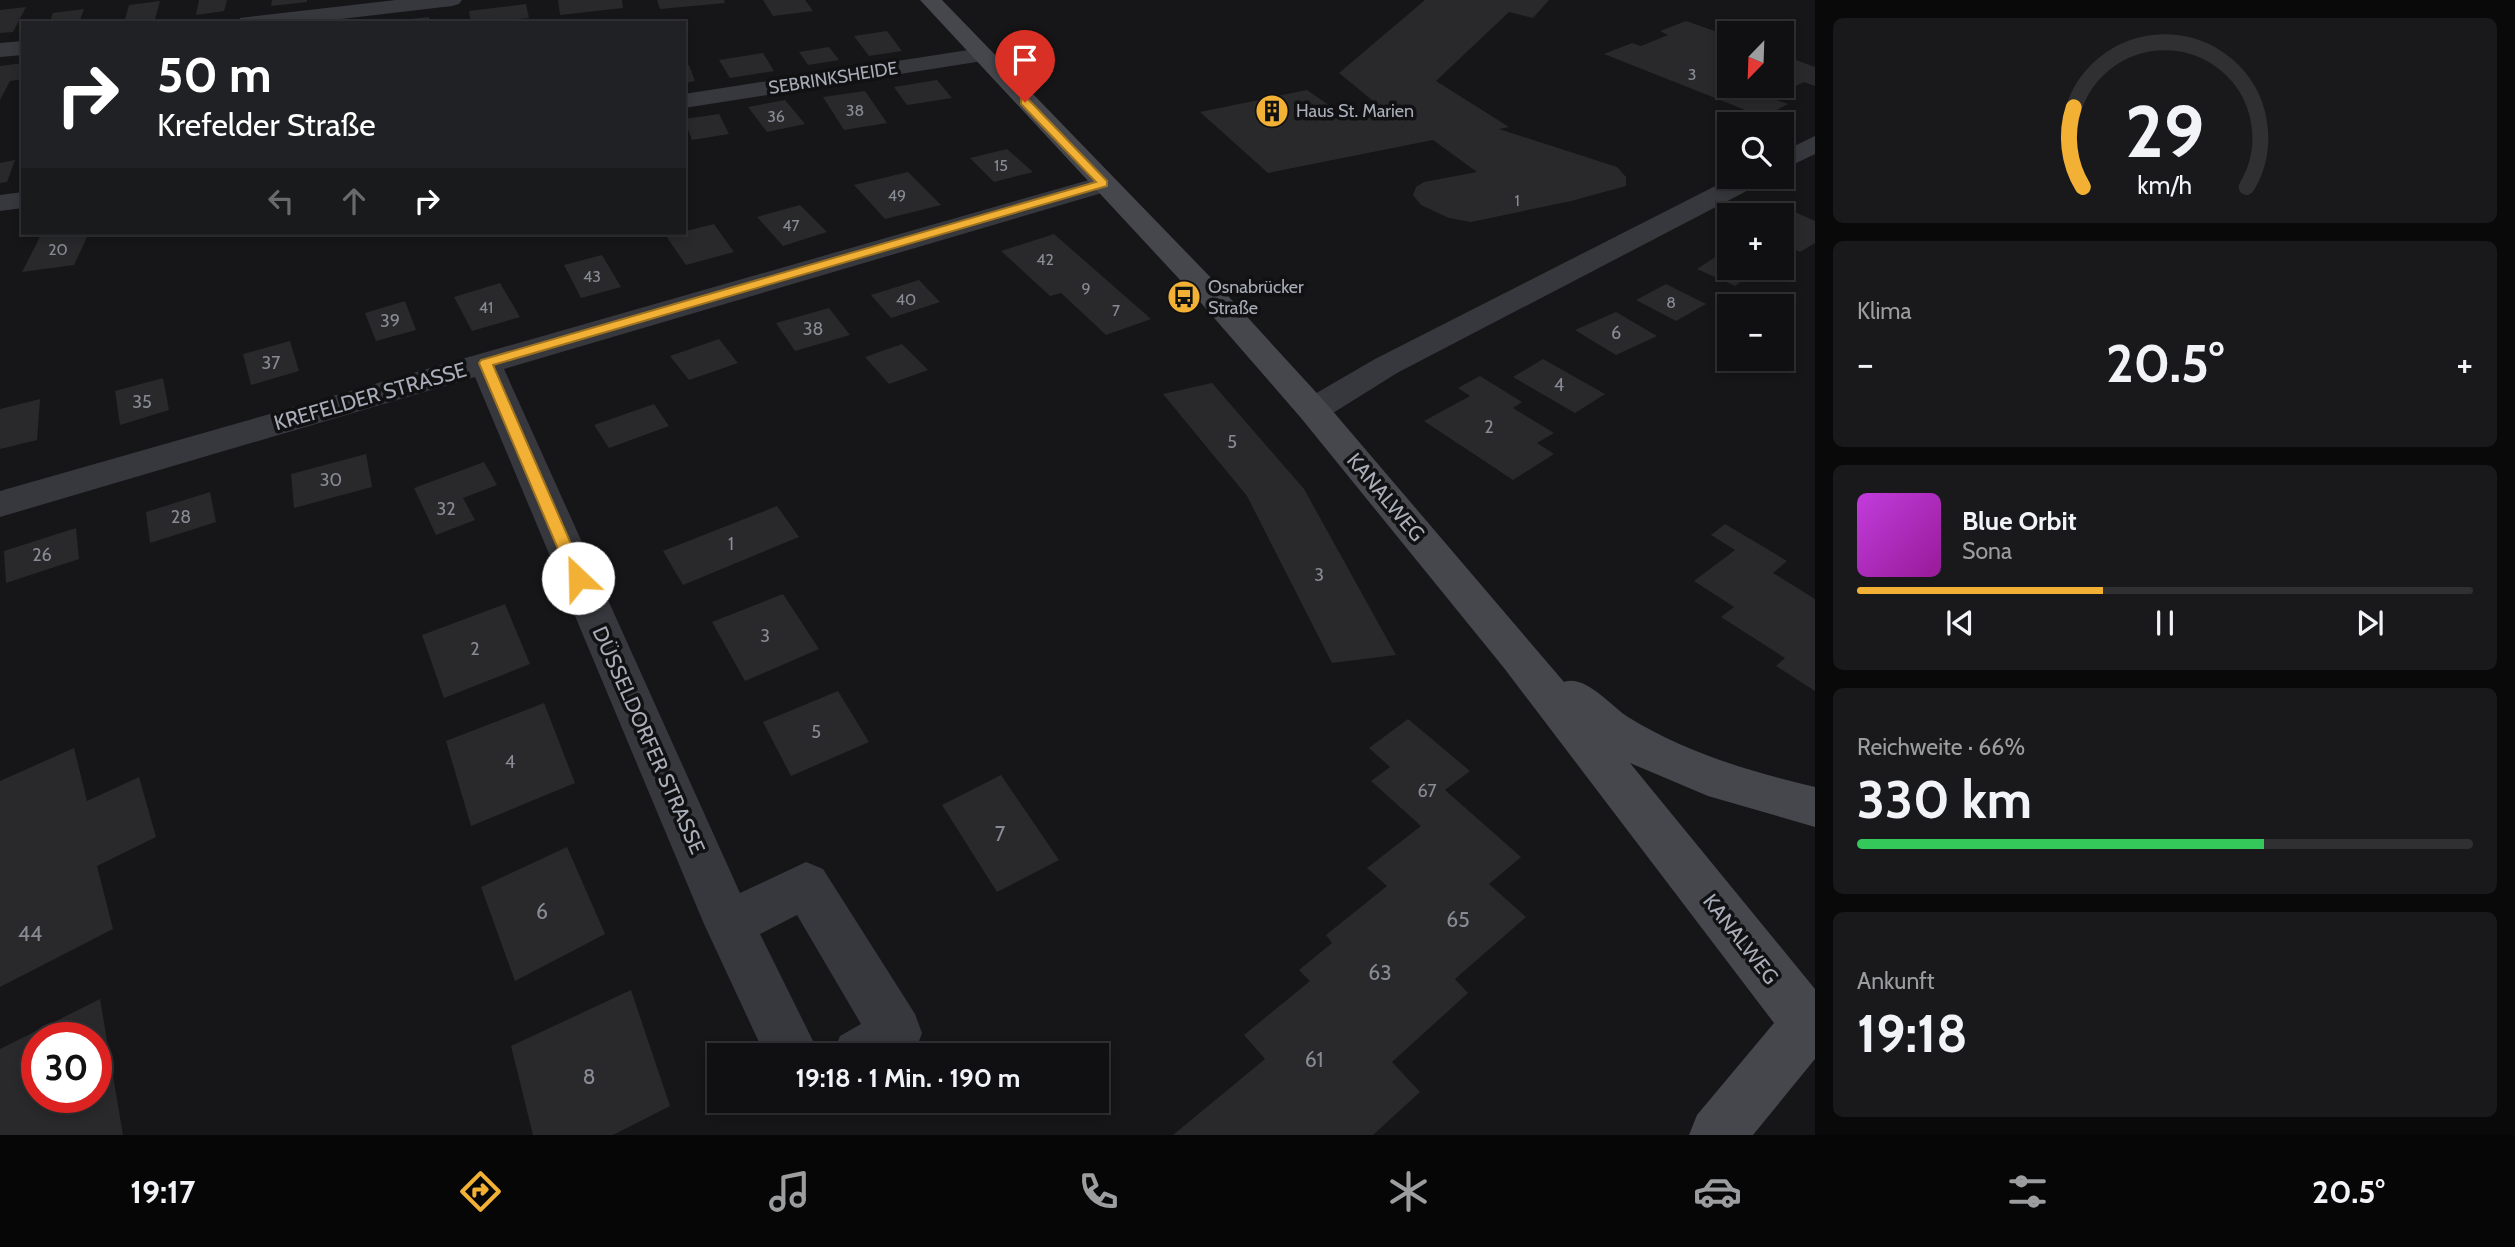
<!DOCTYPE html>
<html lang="de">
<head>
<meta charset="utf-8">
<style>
  :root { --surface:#101012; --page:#19191b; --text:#f1f3f6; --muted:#9c9d9f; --line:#303032; --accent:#f2b134 }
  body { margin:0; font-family:Cabin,sans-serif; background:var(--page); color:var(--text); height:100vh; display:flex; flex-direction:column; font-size:26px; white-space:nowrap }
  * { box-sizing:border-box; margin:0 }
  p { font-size:23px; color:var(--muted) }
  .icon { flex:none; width:38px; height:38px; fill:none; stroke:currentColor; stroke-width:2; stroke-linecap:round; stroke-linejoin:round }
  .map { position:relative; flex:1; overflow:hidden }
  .panel { display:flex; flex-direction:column; gap:18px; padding:18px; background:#09090a; width:700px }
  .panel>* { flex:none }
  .hud { position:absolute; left:21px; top:21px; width:665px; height:214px; border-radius:0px; box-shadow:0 4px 10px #0003,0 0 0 2px var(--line); background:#202124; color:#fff; overflow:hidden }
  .needle { width:46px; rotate:203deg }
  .controls { position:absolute; left:1717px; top:21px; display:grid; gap:14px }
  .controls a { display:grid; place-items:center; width:77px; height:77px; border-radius:0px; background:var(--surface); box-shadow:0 4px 10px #0003,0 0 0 2px var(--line); font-size:35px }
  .speed { position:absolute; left:21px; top:1022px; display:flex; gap:14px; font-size:35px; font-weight:700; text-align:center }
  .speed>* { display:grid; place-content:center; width:91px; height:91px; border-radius:50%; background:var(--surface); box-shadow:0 4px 10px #0003,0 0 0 2px var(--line); line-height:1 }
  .speed .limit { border:10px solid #d22; background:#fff; color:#111 }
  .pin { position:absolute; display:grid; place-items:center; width:60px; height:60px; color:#fff; margin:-72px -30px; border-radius:50% 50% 50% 0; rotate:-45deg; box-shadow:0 0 7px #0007 }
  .pin .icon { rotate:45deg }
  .me { position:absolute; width:77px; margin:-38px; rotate:336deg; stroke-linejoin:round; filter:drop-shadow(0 0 5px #0008) }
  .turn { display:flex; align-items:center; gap:24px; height:147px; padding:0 21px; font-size:32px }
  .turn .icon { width:91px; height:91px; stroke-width:2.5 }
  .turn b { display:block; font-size:49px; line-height:60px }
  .lanes { display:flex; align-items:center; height:66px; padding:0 21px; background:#0003; justify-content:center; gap:35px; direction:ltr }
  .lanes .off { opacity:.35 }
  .big { font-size:52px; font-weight:800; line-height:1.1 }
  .panel .tile { flex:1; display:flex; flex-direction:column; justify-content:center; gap:10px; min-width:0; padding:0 24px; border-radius:10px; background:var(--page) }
  .panel .dial { align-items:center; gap:0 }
  .dial svg { height:182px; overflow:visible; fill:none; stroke:var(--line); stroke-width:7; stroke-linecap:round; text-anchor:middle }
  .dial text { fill:var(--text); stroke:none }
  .song { display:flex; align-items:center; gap:21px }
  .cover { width:84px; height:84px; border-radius:10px; background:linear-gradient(135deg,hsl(290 70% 55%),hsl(300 70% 35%)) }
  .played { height:7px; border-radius:4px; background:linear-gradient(90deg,var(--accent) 40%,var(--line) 40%) }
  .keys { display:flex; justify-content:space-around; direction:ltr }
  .heat { display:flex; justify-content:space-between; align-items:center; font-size:38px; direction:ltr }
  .charge { height:10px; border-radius:5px; background:linear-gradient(90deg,#34c759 66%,var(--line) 0) }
  .trip { position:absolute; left:707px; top:1043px; width:402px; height:70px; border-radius:0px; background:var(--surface); box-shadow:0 4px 10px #0003,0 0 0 2px var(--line); font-weight:800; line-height:70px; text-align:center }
  .dock { display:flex; height:112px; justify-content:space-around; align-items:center; background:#060607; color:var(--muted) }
  .dock .icon { width:49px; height:49px }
  .dock .active { color:var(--accent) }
  .dock b { font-size:32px; color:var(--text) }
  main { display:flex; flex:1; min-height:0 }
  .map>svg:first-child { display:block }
</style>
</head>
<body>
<main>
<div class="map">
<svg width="1815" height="1135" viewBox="0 0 1815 1135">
  <rect width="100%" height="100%" fill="#161618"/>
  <path fill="#29292c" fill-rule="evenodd" d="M199 0H227L224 11 196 15Z
    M272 0H307V2L271 6Z
    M558 0H622L623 8 560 15Z
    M657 0H724L725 3 660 9Z
    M763 0H805L813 11 773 16Z
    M1425 0H1549L1533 18 1509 12 1436 81 1509 127 1499 129 1617 167 1626 177V186L1571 201 1471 222 1449 218 1421 205 1413 195 1416 187 1424 182 1477 172 1433 140 1268 173 1200 112 1307 90 1346 117 1383 109 1339 73Z
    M160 1 155 19 124 23 129 5Z
    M526 4 529 18 471 23 469 11Z
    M26 7 13 32 0 33V10Z
    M84 9 79 23H49L53 13Z
    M429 17V23H391V21Z
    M1686 21 1729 36V86H1782V55L1815 67V86L1804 82 1771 98 1788 104 1763 117 1604 54 1632 43 1641 46 1668 35 1660 31Z
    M887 31 902 51 869 56 854 36Z
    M829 47 839 60 808 65 799 52Z
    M763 53 774 71 730 78 719 60Z
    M23 63V79L10 81 0 100V66Z
    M689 65 695 81 684 83V66Z
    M937 80 952 98 907 105 894 87Z
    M865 91 887 123 844 130 823 97Z
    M785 100 805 124 767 132 748 107Z
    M719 114 729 134 692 140 684 119Z
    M1007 149 1033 172 994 182 970 158Z
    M15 160 7 182 0 183V163Z
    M908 172 941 205 885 219 854 185Z
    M800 205 827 232 783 246 757 217Z
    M1795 212 1815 221V243L1800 252 1782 243V220Z
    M714 224 734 252 686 265 666 236Z
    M42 233H89L74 265 22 272Z
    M1054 234 1151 319 1106 335 1061 293 1050 296 1001 251Z
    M1729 248V268H1761L1735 286 1697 269Z
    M602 255 621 287 581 298 564 265Z
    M919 280 940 302 891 318 871 295Z
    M500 283 520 317 472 331 454 297Z
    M1666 284 1706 304 1676 321 1636 300Z
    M405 301 416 330 376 341 365 313Z
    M829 308 850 335 795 351 776 323Z
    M1616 312 1657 336 1616 355 1575 330Z
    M719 339 738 363 689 380 670 356Z
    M290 341 299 371 251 385 243 354Z
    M902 344 928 370 889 384 865 357Z
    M1543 359 1605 394 1575 413 1513 377Z
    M1480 376 1522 402 1513 408 1554 433 1537 443 1554 454 1513 480 1424 421 1470 396 1458 388Z
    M163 378 169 410 120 425 115 391Z
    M1212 383 1304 489 1396 655 1332 663 1247 496 1163 394Z
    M40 399 37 440 0 449V409Z
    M654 404 669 426 609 448 594 425Z
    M366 454 372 487 294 508 291 474Z
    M484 462 497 485 463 498 475 520 436 535 414 488Z
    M210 492 216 522 150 543 146 512Z
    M777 506 799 537 683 585 663 551Z
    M1725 524 1787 561 1773 573 1815 599V691L1776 666 1785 658 1721 617 1734 607 1694 581 1735 550 1711 535Z
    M76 528 79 559 6 583 4 551Z
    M783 594 819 649 745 681 712 622Z
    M505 604 530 664 444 698 422 635Z
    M838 691 869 742 791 776 763 722Z
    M544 703 575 783 471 826 446 741Z
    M1408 719 1470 771 1445 790 1521 857 1489 884 1526 917 1455 979 1468 993 1392 1062 1420 1092 1373 1135H1173L1265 1059 1244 1035 1310 981 1299 970 1332 943 1326 935 1387 886 1367 868 1421 826 1371 781 1390 767 1369 748Z
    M74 748 87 801 139 777 156 837 97 866 113 929 0 987V781Z
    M1001 775 1059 860 997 892 942 805Z
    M567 847 605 934 515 981 481 887Z
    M631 990 670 1106 613 1135H533L511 1046Z
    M100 999 123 1135H0V1049ZM37 1038H96V1097H37Z"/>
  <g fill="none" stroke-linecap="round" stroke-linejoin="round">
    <path fill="#37383d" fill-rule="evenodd" d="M396 0H462L459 4 452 6 307 23H237L240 18 248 17Z
      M23 41V55L0 57V43Z
      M981 48 989 50 992 55 989 60 684 108V94Z
      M1815 136V154L1782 170V152Z
      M1103 176 1112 178 1116 184 1112 190 504 369 740 893 806 862 823 869 915 1014 922 1033 915 1052 909 1055H832L840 1036 861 1024 797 915 760 934 820 1055H765L704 924 475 377 0 517V491Z
      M1733 177H1766L1762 183 1397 373 1325 418 1313 421 1301 418 1296 410 1301 402 1375 359Z
      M23 192V208L0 211V195Z"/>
    <path fill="#45474d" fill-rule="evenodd" d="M920 0H942L1217 284 1325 402 1564 682C1585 674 1611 706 1628 717 1686 753 1749 771 1815 787V827L1708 796 1630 763 1815 989V1059L1753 1135H1689L1697 1115 1774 1023 1504 668 1301 418 1195 296Z"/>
  </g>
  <path fill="#f2b134" stroke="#9d7322" stroke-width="2" d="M1021 99H1028L1107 181V186L493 365 586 578 583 582H572L479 363 481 360 1096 182 1021 104Z"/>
  <defs>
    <symbol id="building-disc" viewBox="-11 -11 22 22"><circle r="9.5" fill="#f2b134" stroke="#111113"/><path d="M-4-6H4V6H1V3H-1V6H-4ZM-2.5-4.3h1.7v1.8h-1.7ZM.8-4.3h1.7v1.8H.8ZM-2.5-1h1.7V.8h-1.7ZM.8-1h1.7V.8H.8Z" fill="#111"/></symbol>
    <symbol id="bus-disc" viewBox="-11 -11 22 22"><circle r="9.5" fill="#f2b134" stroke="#111113"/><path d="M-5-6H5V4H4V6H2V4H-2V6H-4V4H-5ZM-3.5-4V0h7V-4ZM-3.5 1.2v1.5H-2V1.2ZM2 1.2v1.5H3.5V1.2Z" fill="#111"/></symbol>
  </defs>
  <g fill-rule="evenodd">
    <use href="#building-disc" x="1253" y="92" width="38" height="38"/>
    <use href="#bus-disc" x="1165" y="278" width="38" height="38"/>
  </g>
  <g text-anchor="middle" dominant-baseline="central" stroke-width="7" stroke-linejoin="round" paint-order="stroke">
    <g font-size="16" fill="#888b94">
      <text x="1692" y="74">3</text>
      <text x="855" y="110">38</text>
      <text x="776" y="116">36</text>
      <text x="1001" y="165">15</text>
      <text x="897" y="195">49</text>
      <text x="1517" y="200">1</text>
      <text x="791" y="225">47</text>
      <text x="58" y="249">20</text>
      <text x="1045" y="259">42</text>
      <text x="592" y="276">43</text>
      <text x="1086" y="288">9</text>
      <text x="906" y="299">40</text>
      <text x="1671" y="302">8</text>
      <text x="486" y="307">41</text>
      <text x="1116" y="310">7</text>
    </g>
    <g font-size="18" fill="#a8adb8" stroke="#111113">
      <text transform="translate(833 78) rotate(-9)">SEBRINKSHEIDE</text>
    </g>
    <g font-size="18" fill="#a8adb8" stroke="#111113" text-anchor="start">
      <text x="1296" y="111">Haus St. Marien</text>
      <text x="1208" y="287">Osnabrücker<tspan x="1208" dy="21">Straße</tspan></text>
    </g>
    <g font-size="18" fill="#888b94">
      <text x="390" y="321">39</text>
      <text x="813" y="329">38</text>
      <text x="1616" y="333">6</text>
      <text x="271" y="363">37</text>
      <text x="1559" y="385">4</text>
      <text x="142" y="402">35</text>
      <text x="1489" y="427">2</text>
      <text x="1232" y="442">5</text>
      <text x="331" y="480">30</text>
      <text x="446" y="509">32</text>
      <text x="181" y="517">28</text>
      <text x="731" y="544">1</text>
      <text x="42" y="555">26</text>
      <text x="1319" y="575">3</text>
      <text x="765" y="636">3</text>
      <text x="475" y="649">2</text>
      <text x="816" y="732">5</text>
      <text x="510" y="762">4</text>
      <text x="1427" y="791">67</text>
    </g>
    <g font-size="21" fill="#a8adb8" stroke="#111113">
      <text transform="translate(370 396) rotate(-16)">KREFELDER STRASSE</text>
      <text transform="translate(1386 497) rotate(50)">KANALWEG</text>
      <text transform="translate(649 740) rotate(66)">DÜSSELDORFER STRASSE</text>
      <text transform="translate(1741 939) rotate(52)">KANALWEG</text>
    </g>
    <g font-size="21" fill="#888b94">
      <text x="1000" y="833">7</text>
      <text x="542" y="911">6</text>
      <text x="1458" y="919">65</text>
      <text x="30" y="933">44</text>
      <text x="1380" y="972">63</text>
      <text x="1314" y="1059">61</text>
      <text x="589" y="1076">8</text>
    </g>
  </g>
</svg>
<div class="controls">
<a><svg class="needle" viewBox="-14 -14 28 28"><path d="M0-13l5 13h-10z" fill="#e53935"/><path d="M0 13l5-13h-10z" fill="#9c9d9f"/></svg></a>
<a><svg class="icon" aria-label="search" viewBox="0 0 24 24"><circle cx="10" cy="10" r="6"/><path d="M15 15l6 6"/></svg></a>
<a>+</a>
<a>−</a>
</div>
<div class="speed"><div class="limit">30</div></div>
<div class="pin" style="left:1025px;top:102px;background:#d93025"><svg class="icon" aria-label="arrive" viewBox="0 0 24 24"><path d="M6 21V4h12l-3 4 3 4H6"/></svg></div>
<svg class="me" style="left:578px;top:578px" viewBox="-20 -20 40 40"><circle r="19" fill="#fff"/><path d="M0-13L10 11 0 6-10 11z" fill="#f2b134"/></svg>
<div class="trip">19:18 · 1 Min. · 190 m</div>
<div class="hud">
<div class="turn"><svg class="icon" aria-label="right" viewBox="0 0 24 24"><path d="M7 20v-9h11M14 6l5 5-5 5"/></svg><div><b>50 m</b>Krefelder Straße</div></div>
<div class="lanes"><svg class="icon off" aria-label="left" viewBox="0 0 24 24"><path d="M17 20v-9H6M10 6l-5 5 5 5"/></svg><svg class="icon off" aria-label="ahead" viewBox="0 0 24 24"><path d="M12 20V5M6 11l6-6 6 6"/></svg><svg class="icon" aria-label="right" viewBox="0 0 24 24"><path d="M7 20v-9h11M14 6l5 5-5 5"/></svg></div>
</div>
</div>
<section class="panel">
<div class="tile dial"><svg viewBox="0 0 100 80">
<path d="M14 69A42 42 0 1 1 86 69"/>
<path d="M14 69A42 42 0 0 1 10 34" stroke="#f2b134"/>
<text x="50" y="56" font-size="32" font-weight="700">29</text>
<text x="50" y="72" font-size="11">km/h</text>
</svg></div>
<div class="tile"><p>Klima</p>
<div class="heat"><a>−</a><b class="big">20.5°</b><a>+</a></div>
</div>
<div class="tile">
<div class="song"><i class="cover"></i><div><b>Blue Orbit</b><p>Sona</p></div></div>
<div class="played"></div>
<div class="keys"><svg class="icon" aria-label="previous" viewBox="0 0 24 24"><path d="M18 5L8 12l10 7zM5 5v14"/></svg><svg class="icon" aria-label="pause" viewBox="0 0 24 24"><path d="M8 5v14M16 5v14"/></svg><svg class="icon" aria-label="next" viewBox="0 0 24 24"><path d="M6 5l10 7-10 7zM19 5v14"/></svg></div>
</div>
<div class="tile"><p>Reichweite · 66%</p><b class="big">330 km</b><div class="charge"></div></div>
<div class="tile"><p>Ankunft</p><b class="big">19:18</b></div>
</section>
</main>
<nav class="dock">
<b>19:17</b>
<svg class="icon active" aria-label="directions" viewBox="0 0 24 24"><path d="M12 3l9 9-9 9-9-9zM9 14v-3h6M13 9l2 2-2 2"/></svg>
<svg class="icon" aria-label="music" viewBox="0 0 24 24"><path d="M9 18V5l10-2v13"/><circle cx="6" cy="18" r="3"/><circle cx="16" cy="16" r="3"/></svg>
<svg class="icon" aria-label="phone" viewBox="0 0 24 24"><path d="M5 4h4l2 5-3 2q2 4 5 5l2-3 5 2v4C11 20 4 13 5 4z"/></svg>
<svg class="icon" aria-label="climate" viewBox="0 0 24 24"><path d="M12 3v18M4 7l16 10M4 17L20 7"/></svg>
<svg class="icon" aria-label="car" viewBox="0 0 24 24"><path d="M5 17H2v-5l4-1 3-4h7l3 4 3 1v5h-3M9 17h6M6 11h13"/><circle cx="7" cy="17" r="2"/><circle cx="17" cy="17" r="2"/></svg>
<svg class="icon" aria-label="filters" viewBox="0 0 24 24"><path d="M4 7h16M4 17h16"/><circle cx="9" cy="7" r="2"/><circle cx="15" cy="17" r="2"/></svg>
<b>20.5°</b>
</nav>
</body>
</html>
